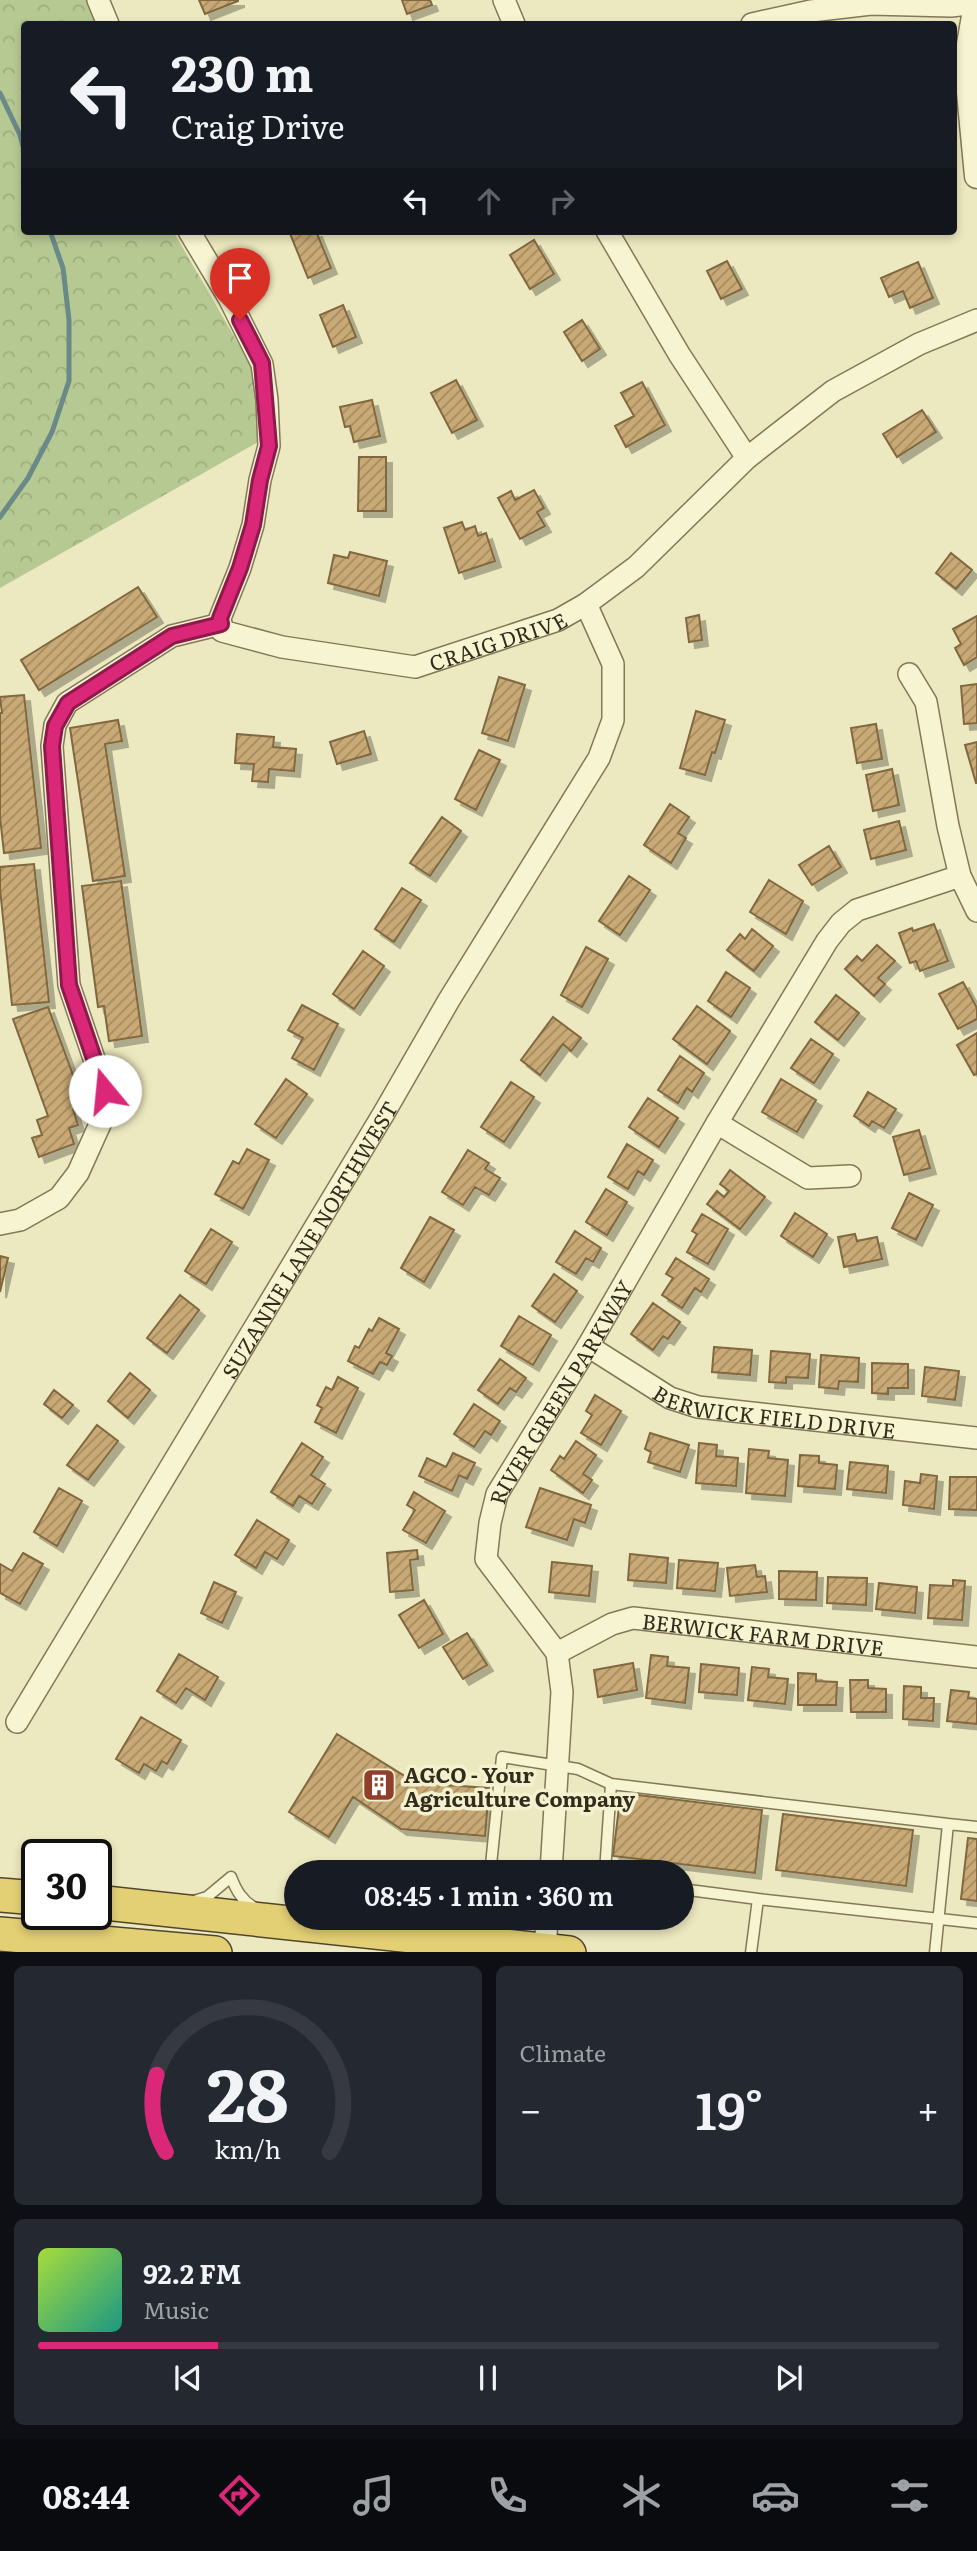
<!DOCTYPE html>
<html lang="en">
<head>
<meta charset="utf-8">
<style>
  :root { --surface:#171b24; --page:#242831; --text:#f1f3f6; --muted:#9ea1a6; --line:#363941; --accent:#db2777 }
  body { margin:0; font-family:Literata,serif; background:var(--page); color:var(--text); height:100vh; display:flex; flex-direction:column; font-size:26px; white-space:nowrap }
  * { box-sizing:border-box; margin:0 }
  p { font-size:23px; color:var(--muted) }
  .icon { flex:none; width:38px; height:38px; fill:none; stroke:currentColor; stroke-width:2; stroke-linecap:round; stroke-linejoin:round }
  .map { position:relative; height:1952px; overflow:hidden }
  .drawer { display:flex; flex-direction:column; gap:14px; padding:14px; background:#0d0f14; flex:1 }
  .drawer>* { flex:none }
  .hud { position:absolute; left:21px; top:21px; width:936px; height:214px; border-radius:7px; box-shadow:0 4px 10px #0003; background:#171b24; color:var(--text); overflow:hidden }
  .speed { position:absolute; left:21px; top:1839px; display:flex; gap:14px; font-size:35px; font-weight:700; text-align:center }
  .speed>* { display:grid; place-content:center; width:91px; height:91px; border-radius:50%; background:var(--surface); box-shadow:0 4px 10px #0003; line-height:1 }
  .speed .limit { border:4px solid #111; border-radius:10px; background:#fff; color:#111 }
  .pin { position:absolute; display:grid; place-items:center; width:60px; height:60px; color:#fff; margin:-72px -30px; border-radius:50% 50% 50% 0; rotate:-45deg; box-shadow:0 0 7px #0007 }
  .pin .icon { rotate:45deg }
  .me { position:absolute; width:77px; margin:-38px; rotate:343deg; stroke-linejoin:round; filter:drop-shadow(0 0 5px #0008) }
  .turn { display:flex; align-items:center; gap:24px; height:147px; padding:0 35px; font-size:32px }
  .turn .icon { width:91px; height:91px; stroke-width:2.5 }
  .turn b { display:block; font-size:49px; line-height:60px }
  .lanes { display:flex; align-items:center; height:66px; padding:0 35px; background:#0003; justify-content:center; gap:35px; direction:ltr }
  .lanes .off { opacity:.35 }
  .big { font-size:52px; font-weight:600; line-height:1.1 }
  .drawer .widget { flex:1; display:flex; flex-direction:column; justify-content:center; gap:10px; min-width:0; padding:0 24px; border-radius:10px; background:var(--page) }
  .drawer .dial { align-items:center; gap:0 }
  .dial svg { height:182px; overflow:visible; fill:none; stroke:var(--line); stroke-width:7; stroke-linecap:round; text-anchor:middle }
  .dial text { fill:var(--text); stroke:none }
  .song { display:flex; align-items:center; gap:21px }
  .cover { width:84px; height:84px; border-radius:10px; background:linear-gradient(135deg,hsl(80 70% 55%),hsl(170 70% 35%)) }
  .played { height:7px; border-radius:4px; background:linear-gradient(90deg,var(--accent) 20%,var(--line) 20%) }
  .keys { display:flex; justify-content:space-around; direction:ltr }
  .heat { display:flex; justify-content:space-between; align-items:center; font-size:38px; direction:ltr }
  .drawer .tiles { flex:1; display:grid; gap:14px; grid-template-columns:1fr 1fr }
  .widget:last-child { grid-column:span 2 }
  .trip { position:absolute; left:284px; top:1860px; width:410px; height:70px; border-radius:35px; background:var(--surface); box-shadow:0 4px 10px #0003; font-weight:600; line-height:70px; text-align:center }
  .tab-bar { display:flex; height:112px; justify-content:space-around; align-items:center; background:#090b0e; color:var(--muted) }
  .tab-bar .icon { width:49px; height:49px }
  .tab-bar .selected { color:var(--accent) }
  .tab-bar b { font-size:32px; color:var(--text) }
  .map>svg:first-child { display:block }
</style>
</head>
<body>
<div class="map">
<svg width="977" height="1953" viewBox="0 0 977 1953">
  <defs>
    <pattern id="forest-crowns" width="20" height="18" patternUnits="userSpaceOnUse" patternTransform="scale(1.75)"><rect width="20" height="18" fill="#b7c993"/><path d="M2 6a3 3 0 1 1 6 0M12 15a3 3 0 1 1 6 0" fill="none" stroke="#9ead7e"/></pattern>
    <pattern id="building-hatch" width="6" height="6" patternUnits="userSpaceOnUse" patternTransform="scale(1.75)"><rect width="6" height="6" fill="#c9aa76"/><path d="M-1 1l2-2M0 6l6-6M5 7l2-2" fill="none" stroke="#a48b60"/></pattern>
    <filter id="shadow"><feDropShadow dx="6" dy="6" stdDeviation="0" flood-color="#0004"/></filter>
  </defs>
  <rect width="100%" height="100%" fill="#ece8bf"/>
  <path fill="url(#forest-crowns)" d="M0 0H91L99 24H24V231H173L256 374 260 441 0 588Z"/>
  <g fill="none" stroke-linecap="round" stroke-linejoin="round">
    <path stroke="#6a8a89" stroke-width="5" d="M0 93 20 135 24 150
      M0 517 28 478 52 432 69 381V320L63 268 50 231"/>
  </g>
  <path fill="url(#building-hatch)" stroke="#81683f" stroke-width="2" filter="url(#shadow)" d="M199 0H238V1L205 14Z
    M402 0H430L432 5 407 14Z
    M289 231H316L331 268 308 278Z
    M534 240 554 274 530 289 510 255Z
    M727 261 742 289 721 299 707 271Z
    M918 262 933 298 910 308 903 291 889 297 881 278Z
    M343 305 356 337 333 347 320 315Z
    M582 320 600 349 582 361 564 332Z
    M456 380 477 420 452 433 431 393Z
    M642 382 665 425 626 447 615 426 634 416 621 393Z
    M372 400 380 436 354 442 350 426 345 427 340 407Z
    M922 410 936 432 897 457 883 434Z
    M359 457H386V511H358Z
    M534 490 544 508 537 512 545 526 520 539 498 498 511 491 515 500Z
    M462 522 465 530 475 526 478 536 486 533 495 561 459 573 444 528Z
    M350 552 387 561 379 596 328 583 334 555 348 558Z
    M951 553 972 570 956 589 936 573Z
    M138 587 157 617 39 690 21 660Z
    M699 615 702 640 689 642 686 618Z
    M977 616V657L964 665 955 648 961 644 953 629Z
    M499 677 525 685 508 741 482 733Z
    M977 684V723L964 724 961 686Z
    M24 695 41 848 4 853 0 817V713H2L0 697Z
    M696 711 725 720 715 753 712 752 705 775 680 768Z
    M118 720 122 741 105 744 125 876 93 881 70 728Z
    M876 724 882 759 857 763 851 728Z
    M364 731 371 754 337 764 330 742Z
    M237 734 274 737 273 747 296 749 294 771 269 769 268 782 252 781 254 764 235 763Z
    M977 742V783H976L965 745Z
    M479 750 500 760 476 810 455 799Z
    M892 769 899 805 873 811 866 775Z
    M670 804 689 817 678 833 686 838 671 863 644 845Z
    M442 817 461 831 430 876 410 863Z
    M899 821 906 850 871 859 864 830Z
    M829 846 841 867 812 885 799 865Z
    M34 864 49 1002 12 1005 0 889V867Z
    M629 876 650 890 620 935 599 921Z
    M769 880 803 901 786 934 750 912Z
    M121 881 142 1036 109 1041 104 1006 98 1007 82 886Z
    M402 888 421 900 394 942 375 929Z
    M934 924 948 961 920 971 916 961 910 963 899 933 912 928 913 931Z
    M752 929 773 946 754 971 727 950 740 934 745 939Z
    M877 945 895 961 878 978 885 984 874 996 845 969 857 956 862 961Z
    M586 947 608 959 582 1007 561 995Z
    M363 951 384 966 354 1009 333 994Z
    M726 972 750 988 731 1017 708 1001Z
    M963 982 977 1008V1019L958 1029 939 994Z
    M836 995 859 1013 838 1040 815 1022Z
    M302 1005 338 1024 314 1070 292 1058 303 1038 288 1030Z
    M697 1006 730 1031 707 1064 673 1039Z
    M48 1007 84 1105 73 1109 78 1125 69 1128 74 1144 39 1157 32 1138 42 1135 37 1120 48 1116 13 1019Z
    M553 1017 581 1038 571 1051 563 1044 540 1075 521 1060Z
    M977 1033V1074L974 1075 957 1045Z
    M811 1039 833 1054 814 1083 791 1068Z
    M680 1056 704 1073 692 1092 687 1088 678 1103 658 1090Z
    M286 1079 307 1094 276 1138 255 1124Z
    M781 1079 816 1100 797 1132 762 1112Z
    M511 1082 534 1097 504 1142 481 1127Z
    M868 1092 896 1109 884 1128 872 1121 869 1126 854 1116Z
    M648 1098 678 1118 659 1147 629 1127Z
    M919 1130 930 1168 904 1175 893 1137Z
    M627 1144 653 1160 644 1175 638 1171 628 1189 608 1177Z
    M247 1149 269 1160 243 1209 215 1194 233 1161 239 1164Z
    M468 1150 489 1163 485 1169 500 1178 489 1195 475 1187 463 1205 442 1192Z
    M730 1170 765 1197 740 1229 707 1204 717 1191 724 1197 729 1191 720 1184Z
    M606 1189 627 1202 607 1235 586 1222Z
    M909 1193 933 1205 916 1240 892 1228Z
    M795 1213 827 1234 813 1257 781 1236Z
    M702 1214 728 1229 708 1264 687 1252 697 1234 692 1231Z
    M430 1217 454 1230 424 1282 401 1268Z
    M211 1229 232 1242 206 1284 185 1271Z
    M575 1231 601 1248 593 1262 586 1258 576 1274 556 1262Z
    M855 1234 857 1241 877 1237 882 1259 844 1267 838 1237Z
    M0 1256 8 1258 0 1292Z
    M676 1258 709 1279 701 1292 695 1288 682 1308 662 1295 673 1278 666 1274Z
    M554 1274 577 1291 555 1322 532 1306Z
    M180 1295 199 1310 167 1353 147 1338Z
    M653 1303 680 1322 668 1339 663 1336 653 1350 631 1334Z
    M519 1316 551 1335 533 1365 501 1346Z
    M379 1318 399 1329 386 1353 392 1356 387 1365 380 1362 373 1374 348 1361 355 1346 359 1348 369 1329 372 1331Z
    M714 1347 752 1350 750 1375 712 1372Z
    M771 1351 810 1354 808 1378 786 1377V1383L769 1382Z
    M821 1355 859 1358 858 1382 839 1381 838 1389 819 1387Z
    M500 1359 526 1378 516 1392 510 1388 498 1404 478 1390Z
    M872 1363 908 1364V1388H888V1394L872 1393Z
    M925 1367 959 1371 955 1400 922 1396Z
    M130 1373 150 1390 128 1418 108 1401Z
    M338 1377 358 1388 336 1433 315 1422 322 1408 317 1405 326 1387 332 1390Z
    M54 1390 73 1405 62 1418 44 1404Z
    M595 1395 621 1411 601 1445 581 1433 592 1415 586 1411Z
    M474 1404 500 1421 491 1435 485 1431 474 1447 454 1434Z
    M97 1425 118 1441 88 1480 67 1465Z
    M650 1433 689 1445 680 1472 648 1462 651 1452 645 1449Z
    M576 1441 596 1455 583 1474 592 1480 583 1493 551 1470 560 1456 564 1459Z
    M302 1443 323 1457 311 1475 325 1484 312 1504 299 1496 293 1506 271 1492Z
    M699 1443 717 1445 716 1456 738 1458 736 1486 696 1483Z
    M749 1449 769 1451 768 1458 788 1460 785 1496 746 1493Z
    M453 1453 475 1463 467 1479 459 1475 452 1491 419 1476 427 1458 446 1467Z
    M800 1455 819 1456V1463L837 1465 835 1489 798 1486Z
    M850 1462 888 1466 886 1493 847 1489Z
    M921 1474 937 1476 934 1509 903 1505 905 1481 920 1483Z
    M950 1477H977V1510L949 1509Z
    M59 1488 82 1501 57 1546 34 1532Z
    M540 1488 591 1505 585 1523 574 1519 567 1540 526 1527Z
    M414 1492 445 1511 426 1543 403 1530 415 1510 407 1505Z
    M257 1520 289 1540 277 1559 265 1552 256 1568 235 1555Z
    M417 1550 418 1559 410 1560 413 1590 390 1592 387 1553Z
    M23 1553 43 1564 20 1604 0 1593V1564L12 1571Z
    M630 1554 668 1558 666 1583 628 1580Z
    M679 1560 718 1563 715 1591 677 1588Z
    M552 1562 592 1566 589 1596 549 1592Z
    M755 1565 757 1577 765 1576 767 1592 730 1596 727 1568Z
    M779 1571 817 1572 816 1600 779 1599Z
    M828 1577 867 1578 866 1605 827 1603Z
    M953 1580 965 1581 962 1620 928 1618 930 1585 953 1586Z
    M214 1582 236 1592 222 1623 201 1613Z
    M879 1583 917 1587 915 1613 876 1609Z
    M424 1600 443 1634 419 1648 399 1615Z
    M467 1633 487 1665 463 1679 443 1647Z
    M179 1654 218 1677 205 1700 186 1688 176 1703 157 1691Z
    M651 1655 668 1657 667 1666 689 1668 685 1703 646 1698Z
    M633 1663 637 1690 598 1697 594 1670Z
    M701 1664 739 1668 737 1695 699 1692Z
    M752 1667 769 1669 768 1677 788 1679 785 1704 748 1700Z
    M798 1673 816 1674V1681L837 1682 836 1705H798Z
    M850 1680H868V1688L886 1689V1712H851Z
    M904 1686 921 1687V1698H934L933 1721 903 1719Z
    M951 1690 969 1692 968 1698 977 1699V1724L947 1721Z
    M141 1717 181 1740 167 1764 162 1761 156 1771 144 1764 139 1773 116 1759Z
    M337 1734 416 1783 489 1788 485 1836 401 1829 353 1797 329 1837 289 1812Z
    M630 1794 762 1810 755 1873 613 1856 620 1799 629 1800Z
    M783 1814 913 1830 906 1886 776 1870Z
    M968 1838 977 1839V1901L961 1899Z"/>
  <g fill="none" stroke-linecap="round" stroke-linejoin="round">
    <defs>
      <path id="service" d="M611 1784 948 1824 935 1953
        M948 1824 977 1827
        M491 1865 502 1757 578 1769 611 1784 605 1872
        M681 1889 758 1899 751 1953
        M758 1899 977 1923
        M194 1901 207 1897 231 1877C236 1890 242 1901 255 1908"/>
      <g id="minor">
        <path d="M98 0 108 24"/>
        <path d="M504 0 514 24"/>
        <path d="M752 24 811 11 871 4 951 6 977 3"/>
        <path id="s1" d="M189 231 229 298 262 364 267 400 269 446 260 480 253 525 240 568 220 618 222 631 282 647 415 667 558 620 586 604 636 567 747 458 833 391 919 344 977 320"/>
        <path d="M607 231 679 354 747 458"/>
        <path d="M909 674 926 702 948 826 960 876 977 911"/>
        <path d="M717 1123 808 1178 850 1176"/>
        <path d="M0 1224 20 1220 59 1198 78 1173 101 1122 105 1091 69 985 52 746 55 725 67 703 172 636 221 624"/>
        <path id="s2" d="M588 1346 670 1398 698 1407 977 1438"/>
        <path id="s3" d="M557 1653 612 1624 633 1618 977 1657"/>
        <path id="s4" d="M17 1722 384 1113 449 1000 599 758 613 720V664L586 604"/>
        <path id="s5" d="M551 1872 562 1692 557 1653 486 1559 490 1523 497 1494 588 1346 717 1123 827 941 841 923 857 910 960 876"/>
        <path d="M545 1953 547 1918"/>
      </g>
      <path id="tertiary" d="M977 0 966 61 977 176"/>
      <path id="trunk" d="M0 1895 37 1898
        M96 1902 569 1953
        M0 1934 215 1953"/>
    </defs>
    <use href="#service" stroke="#837858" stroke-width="13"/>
    <use href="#minor" stroke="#837858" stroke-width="24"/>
    <use href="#tertiary" stroke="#837858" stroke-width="27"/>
    <use href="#trunk" stroke="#51452c" stroke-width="36"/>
    <use href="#service" stroke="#f7f4d1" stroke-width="10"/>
    <use href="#minor" stroke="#f7f4d1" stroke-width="21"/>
    <use href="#tertiary" stroke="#f7f4d1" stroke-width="24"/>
    <use href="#trunk" stroke="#e4d074" stroke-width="33"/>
  </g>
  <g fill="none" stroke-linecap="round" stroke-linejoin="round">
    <defs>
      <path id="route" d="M105 1091 69 985 52 746 55 726 68 703 172 636 221 624 220 618 240 568 253 525 260 480 269 446 262 363 240 320"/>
    </defs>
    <use href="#route" stroke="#8e194d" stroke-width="18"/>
    <use href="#route" stroke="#db2777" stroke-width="12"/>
  </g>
  <defs>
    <symbol id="building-square" viewBox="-11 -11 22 22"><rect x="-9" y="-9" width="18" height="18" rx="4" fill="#90402a" stroke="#f3f1ce"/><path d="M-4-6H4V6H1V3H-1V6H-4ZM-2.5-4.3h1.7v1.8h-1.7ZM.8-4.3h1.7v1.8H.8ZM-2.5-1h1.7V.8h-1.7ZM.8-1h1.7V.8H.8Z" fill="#fff"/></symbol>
  </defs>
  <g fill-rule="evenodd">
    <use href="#building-square" x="360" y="1766" width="38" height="38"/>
  </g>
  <g text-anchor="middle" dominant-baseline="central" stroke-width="7" stroke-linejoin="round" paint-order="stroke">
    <g font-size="21" fill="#332c1c" stroke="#f3f1ce">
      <text stroke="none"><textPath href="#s1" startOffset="710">CRAIG DRIVE</textPath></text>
      <text stroke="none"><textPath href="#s4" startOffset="564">SUZANNE LANE NORTHWEST</textPath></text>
      <text stroke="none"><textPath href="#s5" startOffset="523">RIVER GREEN PARKWAY</textPath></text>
      <text stroke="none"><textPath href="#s2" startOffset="203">BERWICK FIELD DRIVE</textPath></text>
      <text stroke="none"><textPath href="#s3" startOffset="215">BERWICK FARM DRIVE</textPath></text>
    </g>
    <g font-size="21" font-weight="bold" fill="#332c1c" stroke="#f3f1ce" text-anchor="start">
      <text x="404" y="1773">AGCO - Your<tspan x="404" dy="24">Agriculture Company</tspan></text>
    </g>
  </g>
</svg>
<div class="speed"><div class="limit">30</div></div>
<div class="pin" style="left:240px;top:320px;background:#d93025"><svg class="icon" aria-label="arrive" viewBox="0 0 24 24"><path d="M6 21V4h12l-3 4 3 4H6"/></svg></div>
<svg class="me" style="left:105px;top:1091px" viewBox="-20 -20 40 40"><circle r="19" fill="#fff"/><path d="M0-13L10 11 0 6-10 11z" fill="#db2777"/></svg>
<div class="trip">08:45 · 1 min · 360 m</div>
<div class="hud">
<div class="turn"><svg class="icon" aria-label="left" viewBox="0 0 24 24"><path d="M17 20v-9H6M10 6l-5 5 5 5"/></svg><div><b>230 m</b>Craig Drive</div></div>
<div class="lanes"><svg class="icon" aria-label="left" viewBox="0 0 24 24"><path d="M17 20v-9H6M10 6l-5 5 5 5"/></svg><svg class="icon off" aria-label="ahead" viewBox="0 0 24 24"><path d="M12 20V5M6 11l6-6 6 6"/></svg><svg class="icon off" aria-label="right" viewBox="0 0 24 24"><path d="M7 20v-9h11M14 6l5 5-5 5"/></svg></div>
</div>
</div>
<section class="drawer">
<div class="tiles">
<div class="widget dial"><svg viewBox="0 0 100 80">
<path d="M14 69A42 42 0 1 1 86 69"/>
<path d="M14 69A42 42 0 0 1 10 35" stroke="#db2777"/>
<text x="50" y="56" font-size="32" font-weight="700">28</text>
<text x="50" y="72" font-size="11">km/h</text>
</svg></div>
<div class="widget"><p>Climate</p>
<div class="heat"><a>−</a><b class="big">19°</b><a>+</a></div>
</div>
<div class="widget">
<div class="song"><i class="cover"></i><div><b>92.2 FM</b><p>Music</p></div></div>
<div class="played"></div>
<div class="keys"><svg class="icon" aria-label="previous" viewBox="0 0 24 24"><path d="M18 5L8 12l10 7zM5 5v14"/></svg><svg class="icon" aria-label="pause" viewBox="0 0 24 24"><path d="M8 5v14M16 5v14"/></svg><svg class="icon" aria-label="next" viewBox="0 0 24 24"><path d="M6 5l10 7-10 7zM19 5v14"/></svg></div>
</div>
</div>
</section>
<nav class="tab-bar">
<b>08:44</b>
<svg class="icon selected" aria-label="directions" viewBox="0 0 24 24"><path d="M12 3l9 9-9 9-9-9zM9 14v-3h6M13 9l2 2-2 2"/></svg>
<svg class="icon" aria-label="music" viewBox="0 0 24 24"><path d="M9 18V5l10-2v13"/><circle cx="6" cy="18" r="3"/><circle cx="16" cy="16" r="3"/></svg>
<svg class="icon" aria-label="phone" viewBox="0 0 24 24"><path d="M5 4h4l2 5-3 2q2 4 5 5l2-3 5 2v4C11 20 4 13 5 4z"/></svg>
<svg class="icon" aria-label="climate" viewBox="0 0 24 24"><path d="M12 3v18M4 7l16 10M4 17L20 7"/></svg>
<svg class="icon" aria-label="car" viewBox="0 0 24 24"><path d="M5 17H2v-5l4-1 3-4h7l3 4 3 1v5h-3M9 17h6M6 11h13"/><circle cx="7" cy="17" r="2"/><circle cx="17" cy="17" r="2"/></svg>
<svg class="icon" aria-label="filters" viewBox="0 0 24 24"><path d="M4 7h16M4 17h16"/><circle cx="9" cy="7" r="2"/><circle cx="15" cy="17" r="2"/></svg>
</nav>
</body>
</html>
